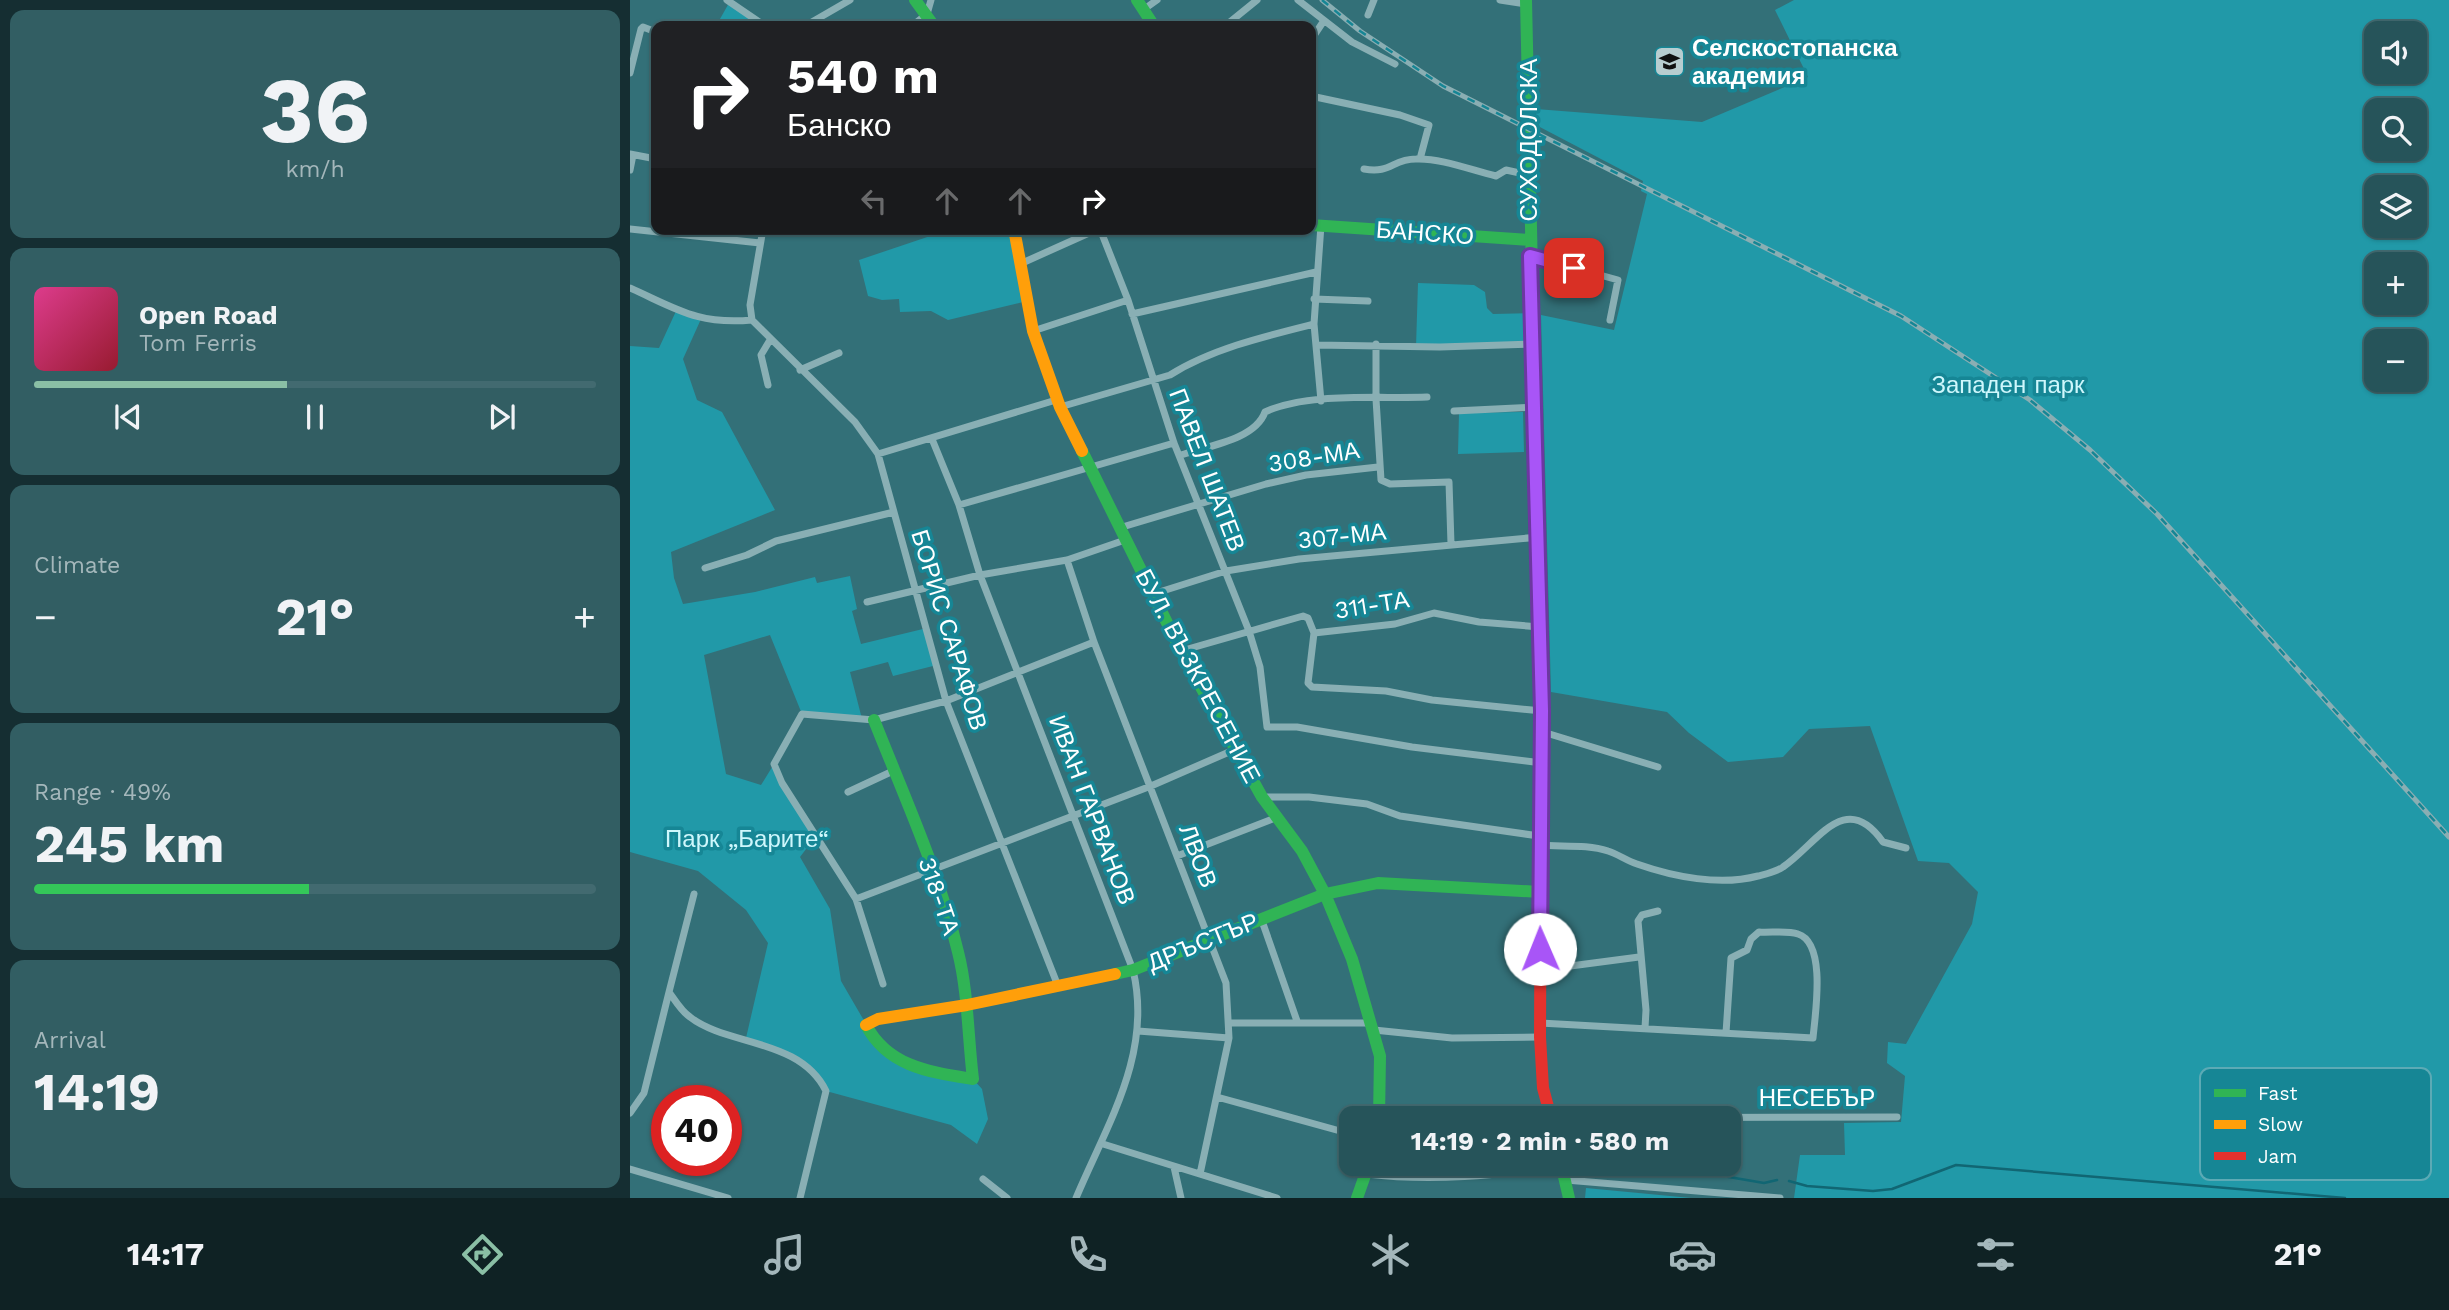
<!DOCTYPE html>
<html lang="en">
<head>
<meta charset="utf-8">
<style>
  :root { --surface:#26545a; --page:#325e63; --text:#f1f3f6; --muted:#a4b7bb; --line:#426a70; --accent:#8abfa5 }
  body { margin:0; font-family:"Work Sans",sans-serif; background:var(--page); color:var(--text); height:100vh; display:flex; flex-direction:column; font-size:26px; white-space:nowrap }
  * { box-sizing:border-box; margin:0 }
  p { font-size:23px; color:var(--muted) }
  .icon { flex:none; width:38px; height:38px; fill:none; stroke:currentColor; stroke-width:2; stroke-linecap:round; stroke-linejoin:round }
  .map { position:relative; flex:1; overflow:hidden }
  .side { display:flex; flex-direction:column; gap:10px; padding:10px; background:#152e32; width:630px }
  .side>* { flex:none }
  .guide { position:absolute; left:21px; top:21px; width:665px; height:214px; border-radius:14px; box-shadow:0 2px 5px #0004,0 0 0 2px var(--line); background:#202124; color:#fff; overflow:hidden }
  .fabs { position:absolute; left:1734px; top:21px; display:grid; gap:14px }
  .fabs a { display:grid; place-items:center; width:63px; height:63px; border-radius:14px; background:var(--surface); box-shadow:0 2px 5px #0004,0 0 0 2px var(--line); font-size:35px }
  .speed { position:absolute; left:21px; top:1085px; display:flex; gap:14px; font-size:35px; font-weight:700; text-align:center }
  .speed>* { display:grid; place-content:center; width:91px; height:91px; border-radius:50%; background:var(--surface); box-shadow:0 2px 5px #0004,0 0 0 2px var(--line); line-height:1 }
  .speed .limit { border:10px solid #d22; background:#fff; color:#111 }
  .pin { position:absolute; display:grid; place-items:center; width:60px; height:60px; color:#fff; margin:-30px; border-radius:14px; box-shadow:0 4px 10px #0006 }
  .me { position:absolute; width:77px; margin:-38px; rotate:359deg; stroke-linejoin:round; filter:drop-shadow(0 0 5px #0008) }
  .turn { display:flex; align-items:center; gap:24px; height:147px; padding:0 21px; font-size:32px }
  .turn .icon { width:91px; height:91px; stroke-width:2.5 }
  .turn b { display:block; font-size:49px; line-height:60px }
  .lanes { display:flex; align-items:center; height:66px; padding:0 21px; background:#0003; justify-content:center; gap:35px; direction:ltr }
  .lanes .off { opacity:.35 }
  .big { font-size:52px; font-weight:700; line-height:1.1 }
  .side .tile { flex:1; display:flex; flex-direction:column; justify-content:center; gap:10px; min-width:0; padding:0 24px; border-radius:14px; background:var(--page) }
  .side .dial { align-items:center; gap:0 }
  .dial b { font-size:91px; line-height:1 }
  .song { display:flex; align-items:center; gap:21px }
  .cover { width:84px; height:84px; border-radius:10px; background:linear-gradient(135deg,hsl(330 70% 55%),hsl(350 70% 35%)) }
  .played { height:7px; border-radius:4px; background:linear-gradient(90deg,var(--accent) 45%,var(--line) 45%) }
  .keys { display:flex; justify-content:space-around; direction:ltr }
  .heat { display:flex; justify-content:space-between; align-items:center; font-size:38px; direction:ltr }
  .charge { height:10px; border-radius:5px; background:linear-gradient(90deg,#34c759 49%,var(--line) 0) }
  .trip { position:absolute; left:709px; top:1106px; width:402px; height:70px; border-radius:14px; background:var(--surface); box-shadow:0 2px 5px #0004,0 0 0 2px var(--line); font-weight:700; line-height:70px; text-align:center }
  .menu { display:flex; height:112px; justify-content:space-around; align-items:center; background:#0f2224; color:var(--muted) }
  .menu .icon { width:49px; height:49px }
  .menu .selected { color:var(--accent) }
  .menu b { font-size:32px; color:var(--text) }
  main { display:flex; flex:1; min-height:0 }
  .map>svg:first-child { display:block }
</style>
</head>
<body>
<main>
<section class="side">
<div class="tile dial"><b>36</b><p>km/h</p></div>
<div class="tile">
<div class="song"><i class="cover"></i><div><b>Open Road</b><p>Tom Ferris</p></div></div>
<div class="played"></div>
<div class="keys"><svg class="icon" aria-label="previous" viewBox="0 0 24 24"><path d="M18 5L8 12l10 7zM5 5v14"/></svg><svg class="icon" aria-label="pause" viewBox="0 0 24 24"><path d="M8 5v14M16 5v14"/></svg><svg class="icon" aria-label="next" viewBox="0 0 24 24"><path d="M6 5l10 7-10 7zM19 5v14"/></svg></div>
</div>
<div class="tile"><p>Climate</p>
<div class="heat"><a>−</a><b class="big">21°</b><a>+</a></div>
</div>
<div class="tile"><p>Range · 49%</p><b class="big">245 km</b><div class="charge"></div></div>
<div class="tile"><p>Arrival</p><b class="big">14:19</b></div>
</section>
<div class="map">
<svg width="1819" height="1198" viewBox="0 0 1819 1198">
  <rect width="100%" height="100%" fill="#337078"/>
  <path fill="#2199a8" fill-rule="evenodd" d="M1164 0H1819V1198H1164L1170 1155H1215L1214 1123 1271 1122 1275 1076 1257 1063 1258 1042 1276 1044 1342 924 1348 892 1319 863 1288 861 1240 726 1179 729 1153 757 1098 762 1059 733 1037 712 921 692 911 315 984 330 1017 194 1011 191 1013 181 906 125V109L1072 122 1178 77 1145 10ZM1746 33H1785V72H1746ZM1746 110H1785V149H1746ZM1746 187H1785V226H1746ZM1746 264H1785V303H1746ZM1746 341H1785V380H1746Z
    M99 3 135 26H86Z
    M321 229H378L385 238 397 301 318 320 301 311 270 312 269 299 252 300 238 296 229 260Z
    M788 283 844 285 855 292 857 308 863 314 903 313 904 344 786 347Z
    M47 309 71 319 53 359 67 400 92 412 145 510 41 552 44 578 53 604 125 592 185 577 187 583 220 576 227 609 222 611 231 644 297 628 307 665 263 676 258 662 220 672 232 719 172 714 140 635 74 655 96 774 131 785 144 764 186 836 170 857 200 909 211 981 236 1024 280 1068 343 1079 352 1089 358 1119 347 1144 321 1125 196 1091 180 1069 116 1038 138 943 116 910 68 871 0 852V346L29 348Z
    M893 412 894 452 828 454 829 413Z
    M956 1188 1061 1198H955Z"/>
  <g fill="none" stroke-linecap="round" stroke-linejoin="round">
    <path stroke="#116673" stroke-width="2.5" d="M965 1168 1001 1170
      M1017 1171H1049
      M1064 1171 1134 1183 1147 1180
      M1159 1181 1177 1186 1243 1191 1262 1189 1326 1165 1715 1198"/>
    <path stroke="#89afb4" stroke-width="7" d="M97 0 135 26
      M668 0 722 42 765 64
      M870 0 896 4
      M513 10 527 0
      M738 15 744 0
      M175 26 220 0
      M282 26 297 14 301 0
      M595 26 627 0
      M681 40 693 22
      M0 73 11 29 13 27 26 32
      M681 96 770 115 799 125 790 159
      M0 154 26 159
      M734 169C761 174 762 159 786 159 811 158 841 170 866 176L876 170 899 175
      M0 170 3 155
      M0 229 130 243
      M470 229 498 300 544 443 619 631 630 667 637 727H667L782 747 912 763
      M901 256 988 280 980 320
      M390 264 468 229
      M0 288C47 309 68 325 122 320
      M684 299 738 301
      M502 314 686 272
      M122 320 225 422 248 454 316 701 428 986
      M122 320 120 305 133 229
      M403 331 498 300
      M746 344V399L751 480 760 484 819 482 821 544
      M686 345 810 347 904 344
      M170 370 209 353
      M138 385 131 355 140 340
      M691 401 684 324 691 225
      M430 407 540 375C581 349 636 336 684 324
      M824 411 906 407
      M302 439 329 505 350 575 503 970C523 1054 477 1124 446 1198
      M248 454 426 400
      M551 455C577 446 625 440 635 412 677 392 750 399 797 397
      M329 505 544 443
      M489 528 636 484 676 475 748 467
      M437 560 464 642 596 983 599 1038 570 1174
      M75 568 117 555 146 541 264 512
      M523 594 596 571 669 559 909 537
      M237 602 350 575 437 560 495 540
      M684 633 678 683 682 687 756 691 802 700 912 711
      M684 633 765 624 804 613 849 622 910 627
      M551 651 673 616 678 618 684 633
      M913 732 1028 767
      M218 792 263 771
      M632 797H679L737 804 770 816 909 836
      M909 845C931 847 957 844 978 851 988 854 997 861 1007 864 1044 877 1090 886 1128 876 1136 874 1146 872 1153 867 1187 844 1215 788 1253 842L1276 848
      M547 856 645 818
      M64 894 39 992C45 1000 51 1011 60 1017 97 1046 170 1038 196 1091L170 1198
      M226 899 521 786 606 749
      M631 918 667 1021
      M910 970 1009 957
      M253 984 226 899 152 783 144 764 172 714 244 720 316 701 464 642
      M599 1023H742
      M910 1023 1183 1038C1185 1015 1197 943 1168 934 1157 930 1140 933 1129 932L1121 939 1117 950 1101 958 1096 1033
      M1015 1028 1016 1010 1008 921 1012 915 1028 911
      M744 1030 822 1038 910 1037
      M508 1031 599 1038
      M587 1097 721 1134
      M0 1113 14 1093 39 992
      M897 1118 1267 1117
      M473 1144 647 1198
      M544 1167 551 1198
      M0 1169 98 1198
      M737 1174C803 1182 866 1175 932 1167
      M353 1179 377 1198
      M936 1180 1150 1198"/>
    <path stroke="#30b455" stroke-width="12" d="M285 0 304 26
      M507 0 524 26
      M896 0 908 545
      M681 225 900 240
      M452 451 551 651 632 797 672 851 695 894 722 959 750 1056 749 1118
      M485 974 503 970 695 894 748 883 910 892
      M236 1025C258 1067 300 1072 343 1079 338 1038 338 991 328 952 309 872 274 796 244 720
      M931 1164 939 1198
      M727 1198 739 1164"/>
    <path stroke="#ff9f0a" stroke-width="12" d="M384 229 403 331 430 407 452 451
      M908 545 911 809
      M236 1025 248 1019 337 1005 485 974"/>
    <path stroke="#e5322d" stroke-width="12" d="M911 809 910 1037 913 1088 921 1118"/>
    <defs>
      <path id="rail" d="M692 0 730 31 813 86 1271 316 1400 400 1460 450 1527 514 1819 837"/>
    </defs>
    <use href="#rail" stroke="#8aaeb3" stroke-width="5"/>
    <use href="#rail" stroke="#168695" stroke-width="2.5" stroke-dasharray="8" stroke-linecap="butt"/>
  </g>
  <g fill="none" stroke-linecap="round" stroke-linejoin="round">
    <defs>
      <path id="route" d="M910 949 912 711 900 256 944 268"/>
    </defs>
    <use href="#route" stroke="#6d37a1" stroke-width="18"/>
    <use href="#route" stroke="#a855f7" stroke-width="12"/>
  </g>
  <defs>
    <symbol id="university-square" viewBox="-11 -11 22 22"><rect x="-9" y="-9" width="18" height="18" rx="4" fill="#b8cdd0" stroke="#168695"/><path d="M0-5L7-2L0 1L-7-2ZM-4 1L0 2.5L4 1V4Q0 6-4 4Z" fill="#111"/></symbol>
  </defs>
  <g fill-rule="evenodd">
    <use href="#university-square" x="1022" y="44" width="35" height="35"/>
  </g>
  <g text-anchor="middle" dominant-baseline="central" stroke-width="7" stroke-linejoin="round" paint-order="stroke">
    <g font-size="24" font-weight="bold" fill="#fff" stroke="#168695" text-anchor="start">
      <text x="1062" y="48">Селскостопанска<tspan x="1062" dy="28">академия</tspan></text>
    </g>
    <g font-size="24" fill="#fff" stroke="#168695">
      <text transform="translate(899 140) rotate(-90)">СУХОДОЛСКА</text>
      <text transform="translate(795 233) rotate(4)">БАНСКО</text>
      <text transform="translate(684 457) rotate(-9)">308-МА</text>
      <text transform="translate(577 470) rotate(69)">ПАВЕЛ ШАТЕВ</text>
      <text transform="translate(712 536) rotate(-6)">307-МА</text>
      <text transform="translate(742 605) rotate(-9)">311-ТА</text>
      <text transform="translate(319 630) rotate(73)">БОРИС САРАФОВ</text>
      <text transform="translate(568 676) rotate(62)">БУЛ. ВЪЗКРЕСЕНИЕ</text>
      <text transform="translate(462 810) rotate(69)">ИВАН ГАРВАНОВ</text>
      <text transform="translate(568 856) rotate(69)">ЛВОВ</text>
      <text transform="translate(309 896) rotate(71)">318-ТА</text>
      <text transform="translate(573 942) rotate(-22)">ДРЪСТЪР</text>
      <text x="1187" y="1098">НЕСЕБЪР</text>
    </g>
    <g font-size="24" fill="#cef7fc" stroke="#168695">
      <text x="1378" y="385">Западен парк</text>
      <text x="117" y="839">Парк „Барите“</text>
    </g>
  </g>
  <rect x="1570" y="1068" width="231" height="112" rx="10" fill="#168695" stroke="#5caab5" stroke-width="2"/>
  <rect x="1584" y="1089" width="32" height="8" fill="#30b455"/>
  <rect x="1584" y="1120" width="32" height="9" fill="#ff9f0a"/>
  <rect x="1584" y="1152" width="32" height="8" fill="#e5322d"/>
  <g font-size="19" fill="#fff">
    <text x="1628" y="1100">Fast</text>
    <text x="1628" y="1131">Slow</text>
    <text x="1628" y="1163">Jam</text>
  </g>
</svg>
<div class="fabs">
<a><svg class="icon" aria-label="sound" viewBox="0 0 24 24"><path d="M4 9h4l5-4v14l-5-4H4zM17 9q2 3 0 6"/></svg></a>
<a><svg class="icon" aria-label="search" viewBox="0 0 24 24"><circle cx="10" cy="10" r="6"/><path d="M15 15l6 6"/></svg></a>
<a><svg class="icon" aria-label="layers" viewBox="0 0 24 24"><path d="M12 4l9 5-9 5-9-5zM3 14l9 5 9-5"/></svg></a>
<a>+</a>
<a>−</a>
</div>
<div class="speed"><div class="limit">40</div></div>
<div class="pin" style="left:944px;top:268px;background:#d93025"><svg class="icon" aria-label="arrive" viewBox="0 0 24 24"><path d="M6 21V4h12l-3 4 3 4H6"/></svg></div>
<svg class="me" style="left:910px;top:949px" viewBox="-20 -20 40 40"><circle r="19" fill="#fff"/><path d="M0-13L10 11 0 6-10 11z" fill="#a855f7"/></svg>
<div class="trip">14:19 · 2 min · 580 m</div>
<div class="guide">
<div class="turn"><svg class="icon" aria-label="right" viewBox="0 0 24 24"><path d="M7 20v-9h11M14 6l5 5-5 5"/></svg><div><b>540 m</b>Банско</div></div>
<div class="lanes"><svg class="icon off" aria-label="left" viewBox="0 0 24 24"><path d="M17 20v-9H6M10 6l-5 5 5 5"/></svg><svg class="icon off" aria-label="ahead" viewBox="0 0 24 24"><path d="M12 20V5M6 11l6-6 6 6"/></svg><svg class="icon off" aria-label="ahead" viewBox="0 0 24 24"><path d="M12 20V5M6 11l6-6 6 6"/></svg><svg class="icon" aria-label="right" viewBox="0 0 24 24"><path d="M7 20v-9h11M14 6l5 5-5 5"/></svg></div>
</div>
</div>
</main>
<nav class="menu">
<b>14:17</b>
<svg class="icon selected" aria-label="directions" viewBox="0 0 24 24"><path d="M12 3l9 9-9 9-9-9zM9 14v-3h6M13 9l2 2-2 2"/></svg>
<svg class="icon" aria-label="music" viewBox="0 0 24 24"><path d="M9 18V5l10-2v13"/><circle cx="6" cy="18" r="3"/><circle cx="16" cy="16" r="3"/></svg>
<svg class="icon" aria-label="phone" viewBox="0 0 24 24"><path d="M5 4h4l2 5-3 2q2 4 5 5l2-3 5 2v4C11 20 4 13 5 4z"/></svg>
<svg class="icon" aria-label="climate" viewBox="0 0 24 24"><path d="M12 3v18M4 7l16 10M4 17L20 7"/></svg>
<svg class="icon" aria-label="car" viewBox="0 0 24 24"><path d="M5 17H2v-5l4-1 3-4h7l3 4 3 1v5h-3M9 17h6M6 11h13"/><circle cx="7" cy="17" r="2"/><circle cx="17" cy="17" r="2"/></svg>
<svg class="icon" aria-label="filters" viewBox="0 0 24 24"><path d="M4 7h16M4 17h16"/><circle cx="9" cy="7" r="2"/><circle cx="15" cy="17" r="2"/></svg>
<b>21°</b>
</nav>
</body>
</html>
